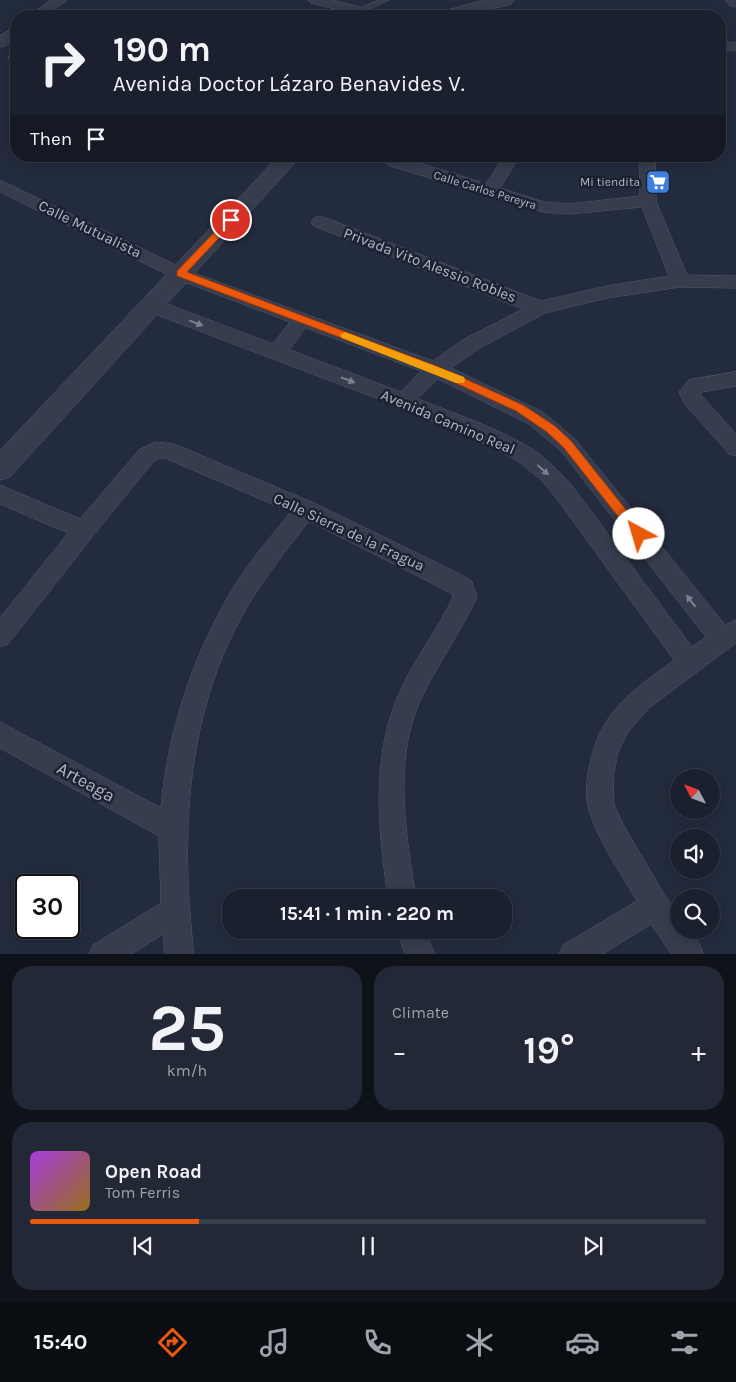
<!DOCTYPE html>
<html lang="en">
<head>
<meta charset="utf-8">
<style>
  :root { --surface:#1a202e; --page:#232836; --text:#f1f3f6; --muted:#9fa3aa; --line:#383e4a; --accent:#ea580c }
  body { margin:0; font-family:Karla,sans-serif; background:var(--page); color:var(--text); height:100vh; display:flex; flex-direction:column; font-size:19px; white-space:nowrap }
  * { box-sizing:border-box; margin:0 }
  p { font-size:16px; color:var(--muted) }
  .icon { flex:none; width:28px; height:28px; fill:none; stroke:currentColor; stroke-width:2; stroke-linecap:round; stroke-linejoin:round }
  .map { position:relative; height:954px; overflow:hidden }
  .drawer { display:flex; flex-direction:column; gap:12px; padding:12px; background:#0e1219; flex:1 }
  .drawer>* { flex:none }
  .guide { position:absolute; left:10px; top:10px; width:716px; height:152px; border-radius:20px; box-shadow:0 2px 12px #0003,0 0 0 1px var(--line); background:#1a202e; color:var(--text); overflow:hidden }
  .needle { width:32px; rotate:311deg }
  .tools { position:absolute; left:670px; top:769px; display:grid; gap:10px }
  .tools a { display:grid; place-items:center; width:50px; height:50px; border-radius:50%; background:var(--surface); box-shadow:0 2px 12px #0003,0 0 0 1px var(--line); font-size:25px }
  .speed { position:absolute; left:15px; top:874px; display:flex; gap:10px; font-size:25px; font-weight:700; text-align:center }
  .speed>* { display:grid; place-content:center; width:65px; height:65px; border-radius:50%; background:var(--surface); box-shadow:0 2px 12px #0003,0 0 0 1px var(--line); line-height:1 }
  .speed .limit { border:2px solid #111; border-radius:8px; background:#fff; color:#111 }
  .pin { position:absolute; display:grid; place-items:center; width:42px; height:42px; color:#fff; margin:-21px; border:2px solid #fff; border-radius:50%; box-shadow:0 1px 5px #0007 }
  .me { position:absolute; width:55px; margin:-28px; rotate:321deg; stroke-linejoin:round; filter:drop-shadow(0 0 4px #0008) }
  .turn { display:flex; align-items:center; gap:18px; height:105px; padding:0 20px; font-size:22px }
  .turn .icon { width:65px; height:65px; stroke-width:2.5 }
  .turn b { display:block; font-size:35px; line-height:42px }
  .then { display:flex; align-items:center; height:48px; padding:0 20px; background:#0003; gap:10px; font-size:19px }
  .big { font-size:38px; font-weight:700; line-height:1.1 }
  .drawer .tile { flex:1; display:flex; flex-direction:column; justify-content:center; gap:8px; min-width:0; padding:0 18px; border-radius:20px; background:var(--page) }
  .drawer .dial { align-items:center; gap:0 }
  .dial b { font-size:65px; line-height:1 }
  .song { display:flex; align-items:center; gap:15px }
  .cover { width:60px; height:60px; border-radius:8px; background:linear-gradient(135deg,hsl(280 70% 55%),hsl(40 70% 35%)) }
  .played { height:5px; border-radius:2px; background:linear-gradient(90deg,var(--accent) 25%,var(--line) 25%) }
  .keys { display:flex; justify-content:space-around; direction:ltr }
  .heat { display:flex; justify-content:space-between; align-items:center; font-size:28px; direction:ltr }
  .drawer .tiles { flex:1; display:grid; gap:12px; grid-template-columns:1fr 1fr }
  .tile:last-child { grid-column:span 2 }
  .trip { position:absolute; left:222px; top:889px; width:290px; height:50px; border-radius:20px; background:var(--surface); box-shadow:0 2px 12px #0003,0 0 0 1px var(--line); font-weight:700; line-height:50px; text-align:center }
  .menu { display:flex; height:80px; justify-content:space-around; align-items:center; background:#0a0d12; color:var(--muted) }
  .menu .icon { width:35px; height:35px }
  .menu .on { color:var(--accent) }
  .menu b { font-size:22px; color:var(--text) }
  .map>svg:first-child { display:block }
</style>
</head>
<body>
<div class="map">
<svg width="736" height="955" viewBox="0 0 736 955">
  <rect width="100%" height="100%" fill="#232b3e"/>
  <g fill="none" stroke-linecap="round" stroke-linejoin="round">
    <defs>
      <path id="service" d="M379 0H389L361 13 354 11Z"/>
      <path id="minor" d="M51 0H67L46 16H30Z
        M309 0H332L384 13 386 16H364L311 3Z
        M725 0H736V7L731 6Z
        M16 27V38L5 46 0 47V36Z
        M720 41 736 43V51L720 49Z
        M379 156H398L486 184 504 156H520L500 188 544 202 569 204 640 196 639 156H655L656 201 687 275 736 276V288L680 287 607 298 545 313 478 349 451 368 543 412 575 439 725 625 736 620V643L649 708 627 733 618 752 613 778 614 805 624 826 665 896 679 915V930H690L700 945 704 955H672L651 924 601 955H559L563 945 637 901C620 872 596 838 588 806 585 794 587 779 589 768 599 712 631 692 674 660L554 495 539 478 519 462 492 447 397 406 144 310 142 305 144 300 151 298 273 344 290 322 174 278 0 192V180L186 270 433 361 464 339 523 309 314 226 311 222 314 218 320 216 326 218 541 301 607 286 669 276 642 207 569 214 543 212 390 166ZM306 328 421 371 401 392 290 350ZM438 379 529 424 561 451 706 637 692 647 570 483C558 471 546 458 532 449 497 428 456 414 418 399Z
        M736 372V386L702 392 700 394 736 434V456L729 454 684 403 679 392 689 380Z
        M156 442 174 444 314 503 466 577 472 582 477 597C460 633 437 665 420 701 393 761 406 835 416 898H388C378 826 370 754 402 687 417 655 439 628 453 597V594L309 521C287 549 265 577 247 607 185 713 180 836 194 955H165L163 934 130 955H89L93 945 161 903 159 836 0 748V722L161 808C167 734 192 659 229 595 246 565 269 539 291 512L165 458H159L153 462 92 537 8 644 0 647V618L68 533 0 504V485L80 519 139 450Z
        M397 930H425L435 955H406Z"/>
      <path id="tertiary" d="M485 0H514L511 4 466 16H438L441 12Z
        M279 156H301L10 477 0 480V451Z"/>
    </defs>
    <use href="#service" stroke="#525869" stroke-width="1"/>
    <use href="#minor" stroke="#525869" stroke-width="1"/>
    <use href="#tertiary" stroke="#525869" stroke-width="1"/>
    <path stroke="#43565c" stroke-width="2.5" stroke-dasharray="2.5 2.5" stroke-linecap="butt" d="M8 57 16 60"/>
    <use href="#service" fill="#373d4e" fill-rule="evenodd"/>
    <use href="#minor" fill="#373d4e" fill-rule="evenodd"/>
    <use href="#tertiary" fill="#373d4e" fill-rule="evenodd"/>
  </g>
  <defs><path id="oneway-solid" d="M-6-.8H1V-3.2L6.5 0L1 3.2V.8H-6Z" transform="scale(1.25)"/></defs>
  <g fill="#7b8192">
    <use href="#oneway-solid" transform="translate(196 323) rotate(21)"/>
    <use href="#oneway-solid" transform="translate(348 380) rotate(21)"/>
    <use href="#oneway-solid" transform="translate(543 470) rotate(41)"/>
    <use href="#oneway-solid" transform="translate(691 601) rotate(-128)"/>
  </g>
  <path fill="#ea580c" stroke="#983908" d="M231 217 236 220 234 222 187 272 439 367 523 405 555 426 572 442 643 531 645 534 643 538H635L564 448 547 432 516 411 432 372 177 276V271L228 218Z"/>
  <path fill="#f59e0b" d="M345 332 464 377 465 380 464 383H456L342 338 340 335Z"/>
  <defs>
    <symbol id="supermarket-square" viewBox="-11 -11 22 22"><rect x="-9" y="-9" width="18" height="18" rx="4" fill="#3f7fe0" stroke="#1c2233"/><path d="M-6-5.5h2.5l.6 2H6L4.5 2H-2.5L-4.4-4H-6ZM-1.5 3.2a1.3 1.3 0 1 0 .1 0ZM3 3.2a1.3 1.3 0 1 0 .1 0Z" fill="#fff"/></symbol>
  </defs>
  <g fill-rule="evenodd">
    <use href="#supermarket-square" x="644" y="168" width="28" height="28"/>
  </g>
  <g text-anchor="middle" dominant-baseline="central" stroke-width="5" stroke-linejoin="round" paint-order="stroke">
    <g font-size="12" fill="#b3b8c9" stroke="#1c2233" text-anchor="end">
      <text x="640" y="182">Mi tiendita</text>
    </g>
    <g font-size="12" fill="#b3b8c9" stroke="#1c2233">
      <text transform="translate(485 190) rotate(17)">Calle Carlos Pereyra</text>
    </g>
    <g font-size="15" fill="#b3b8c9" stroke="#1c2233">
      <text transform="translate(90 229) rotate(26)">Calle Mutualista</text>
      <text transform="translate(430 265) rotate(21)">Privada Vito Alessio Robles</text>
      <text transform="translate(448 422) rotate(23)">Avenida Camino Real</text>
      <text transform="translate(349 532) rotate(25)">Calle Sierra de la Fragua</text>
    </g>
    <g font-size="18" fill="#b3b8c9" stroke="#1c2233">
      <text transform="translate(86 782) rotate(29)">Arteaga</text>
    </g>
  </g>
</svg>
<div class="tools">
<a><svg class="needle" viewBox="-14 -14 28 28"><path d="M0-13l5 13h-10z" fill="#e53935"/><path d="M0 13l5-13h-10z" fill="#9fa3aa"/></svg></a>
<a><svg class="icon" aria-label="sound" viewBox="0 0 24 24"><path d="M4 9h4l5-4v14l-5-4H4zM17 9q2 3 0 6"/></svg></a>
<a><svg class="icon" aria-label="search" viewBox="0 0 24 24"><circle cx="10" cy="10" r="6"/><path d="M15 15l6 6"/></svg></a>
</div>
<div class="speed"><div class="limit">30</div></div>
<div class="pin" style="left:231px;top:220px;background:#d93025"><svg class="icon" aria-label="arrive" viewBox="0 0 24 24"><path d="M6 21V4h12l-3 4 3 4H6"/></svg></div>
<svg class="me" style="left:639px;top:534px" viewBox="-20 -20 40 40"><circle r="19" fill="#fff"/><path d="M0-13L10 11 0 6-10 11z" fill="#ea580c"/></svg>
<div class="trip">15:41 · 1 min · 220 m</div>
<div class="guide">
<div class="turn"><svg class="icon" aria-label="right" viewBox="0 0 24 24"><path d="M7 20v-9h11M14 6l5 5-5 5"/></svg><div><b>190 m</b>Avenida Doctor Lázaro Benavides V.</div></div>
<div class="then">Then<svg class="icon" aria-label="arrive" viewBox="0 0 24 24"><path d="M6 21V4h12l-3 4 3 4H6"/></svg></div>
</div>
</div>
<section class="drawer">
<div class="tiles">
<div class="tile dial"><b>25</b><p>km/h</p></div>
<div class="tile"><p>Climate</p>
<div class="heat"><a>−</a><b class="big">19°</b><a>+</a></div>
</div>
<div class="tile">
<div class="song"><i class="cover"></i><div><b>Open Road</b><p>Tom Ferris</p></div></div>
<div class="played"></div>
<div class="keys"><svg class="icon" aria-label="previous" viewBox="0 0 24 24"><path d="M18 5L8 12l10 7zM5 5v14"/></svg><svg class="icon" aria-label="pause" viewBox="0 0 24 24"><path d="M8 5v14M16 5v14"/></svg><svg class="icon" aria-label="next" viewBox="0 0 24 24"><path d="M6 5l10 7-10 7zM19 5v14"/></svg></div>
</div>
</div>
</section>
<nav class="menu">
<b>15:40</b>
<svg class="icon on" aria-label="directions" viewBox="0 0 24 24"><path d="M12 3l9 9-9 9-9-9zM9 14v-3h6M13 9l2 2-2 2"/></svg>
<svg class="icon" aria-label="music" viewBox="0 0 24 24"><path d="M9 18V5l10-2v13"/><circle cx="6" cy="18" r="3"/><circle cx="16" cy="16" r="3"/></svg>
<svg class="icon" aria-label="phone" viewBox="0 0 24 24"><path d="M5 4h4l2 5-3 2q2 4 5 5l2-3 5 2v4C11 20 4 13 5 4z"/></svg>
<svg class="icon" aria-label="climate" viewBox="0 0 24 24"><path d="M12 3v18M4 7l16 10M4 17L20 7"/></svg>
<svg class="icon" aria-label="car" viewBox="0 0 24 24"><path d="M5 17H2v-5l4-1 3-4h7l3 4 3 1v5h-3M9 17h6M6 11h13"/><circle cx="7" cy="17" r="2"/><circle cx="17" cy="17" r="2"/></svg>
<svg class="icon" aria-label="filters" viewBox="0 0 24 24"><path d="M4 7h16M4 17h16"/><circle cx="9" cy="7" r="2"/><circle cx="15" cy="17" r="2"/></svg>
</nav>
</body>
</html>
